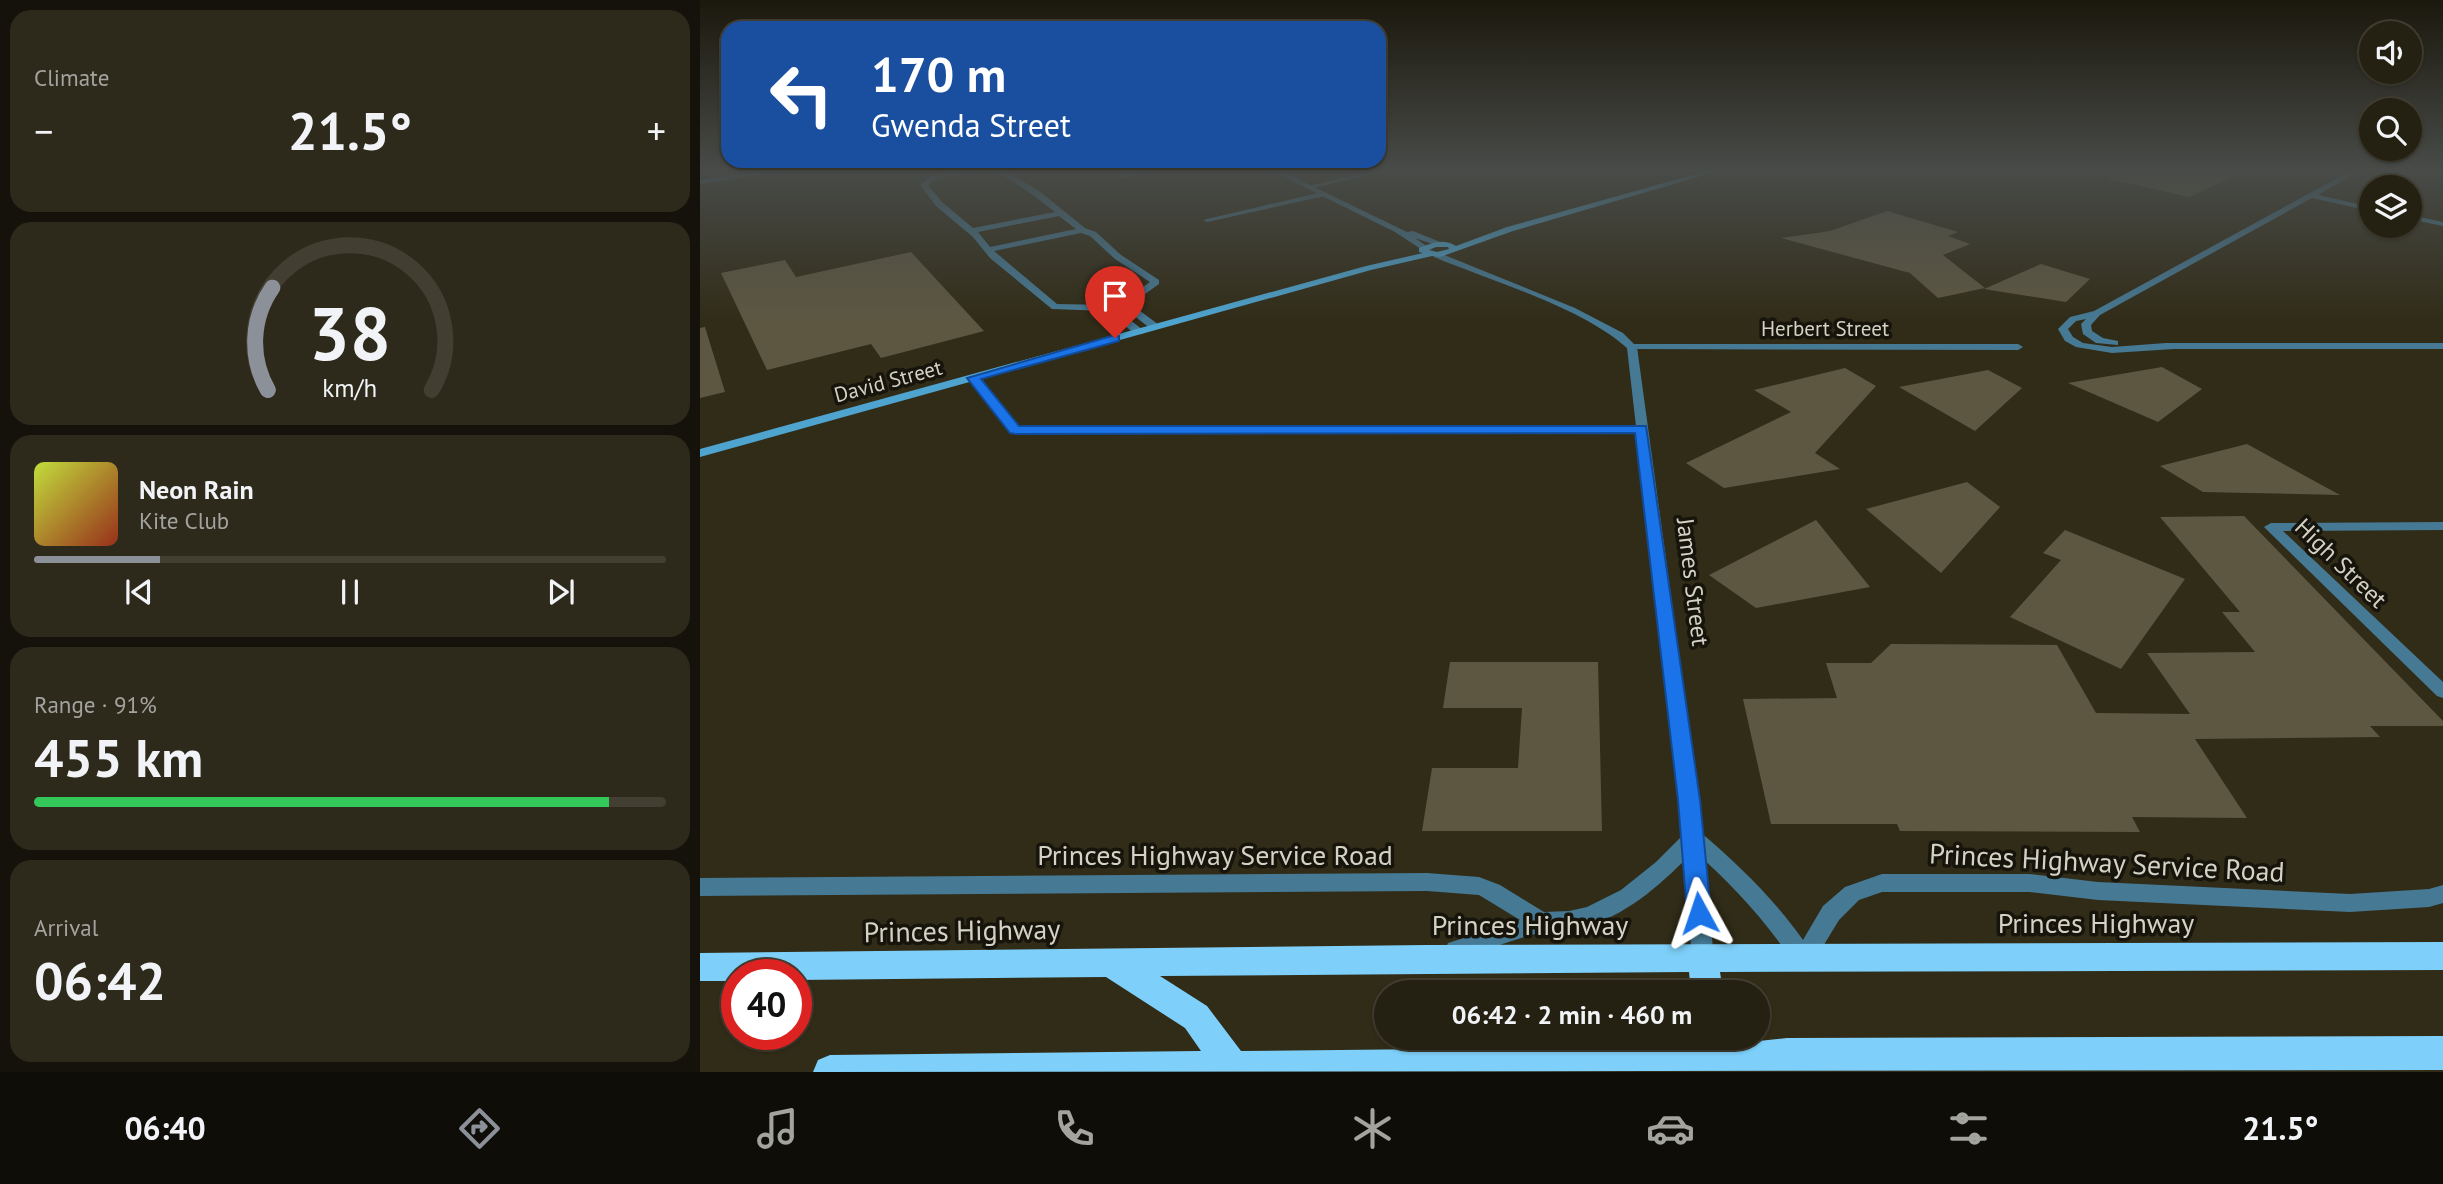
<!DOCTYPE html>
<html lang="en">
<head>
<meta charset="utf-8">
<style>
  :root { --surface:#252112; --page:#2d291b; --text:#f1f3f6; --muted:#a3a39f; --line:#423e32; --accent:#8c9099 }
  body { margin:0; font-family:"PT Sans",sans-serif; background:var(--page); color:var(--text); height:100vh; display:flex; flex-direction:column; font-size:26px; white-space:nowrap }
  * { box-sizing:border-box; margin:0 }
  p { font-size:23px; color:var(--muted) }
  .icon { flex:none; width:38px; height:38px; fill:none; stroke:currentColor; stroke-width:2; stroke-linecap:round; stroke-linejoin:round }
  .map { position:relative; flex:1; overflow:hidden }
  .side { display:flex; flex-direction:column; gap:10px; padding:10px; background:#14120a; width:700px }
  .side>* { flex:none }
  .hud { position:absolute; left:21px; top:21px; width:665px; height:147px; border-radius:21px; box-shadow:0 2px 5px #0004,0 0 0 2px var(--line); background:#1a4fa0; color:#fff; overflow:hidden }
  .fabs { position:absolute; left:1659px; top:21px; display:grid; gap:14px }
  .fabs a { display:grid; place-items:center; width:63px; height:63px; border-radius:50%; background:var(--surface); box-shadow:0 2px 5px #0004,0 0 0 2px var(--line); font-size:35px }
  .speed { position:absolute; left:21px; top:959px; display:flex; gap:14px; font-size:35px; font-weight:700; text-align:center }
  .speed>* { display:grid; place-content:center; width:91px; height:91px; border-radius:50%; background:var(--surface); box-shadow:0 2px 5px #0004,0 0 0 2px var(--line); line-height:1 }
  .speed .limit { border:10px solid #d22; background:#fff; color:#111 }
  .pin { position:absolute; display:grid; place-items:center; width:60px; height:60px; color:#fff; margin:-72px -30px; border-radius:50% 50% 50% 0; rotate:-45deg; box-shadow:0 0 7px #0007 }
  .pin .icon { rotate:45deg }
  .me { position:absolute; width:77px; margin:-38px; rotate:355deg; stroke-linejoin:round; filter:drop-shadow(0 0 5px #0008) }
  .turn { display:flex; align-items:center; gap:24px; height:147px; padding:0 35px; font-size:32px }
  .turn .icon { width:91px; height:91px; stroke-width:2.5 }
  .turn b { display:block; font-size:49px; line-height:60px }
  .big { font-size:52px; font-weight:800; line-height:1.1 }
  .side .card { flex:1; display:flex; flex-direction:column; justify-content:center; gap:10px; min-width:0; padding:0 24px; border-radius:21px; background:var(--page) }
  .side .dial { align-items:center; gap:0 }
  .dial svg { height:182px; overflow:visible; fill:none; stroke:var(--line); stroke-width:7; stroke-linecap:round; text-anchor:middle }
  .dial text { fill:var(--text); stroke:none }
  .song { display:flex; align-items:center; gap:21px }
  .cover { width:84px; height:84px; border-radius:10px; background:linear-gradient(135deg,hsl(70 70% 55%),hsl(10 70% 35%)) }
  .played { height:7px; border-radius:4px; background:linear-gradient(90deg,var(--accent) 20%,var(--line) 20%) }
  .keys { display:flex; justify-content:space-around; direction:ltr }
  .heat { display:flex; justify-content:space-between; align-items:center; font-size:38px; direction:ltr }
  .charge { height:10px; border-radius:5px; background:linear-gradient(90deg,#34c759 91%,var(--line) 0) }
  .trip { position:absolute; left:674px; top:980px; width:396px; height:70px; border-radius:35px; background:var(--surface); box-shadow:0 2px 5px #0004,0 0 0 2px var(--line); font-weight:800; line-height:70px; text-align:center }
  .menu { display:flex; height:112px; justify-content:space-around; align-items:center; background:#0f0d07; color:var(--muted) }
  .menu .icon { width:49px; height:49px }
  .menu .on { color:var(--accent) }
  .menu b { font-size:32px; color:var(--text) }
  main { display:flex; flex:1; min-height:0 }
  .map>svg:first-child { display:block }
</style>
</head>
<body>
<main>
<section class="side">
<div class="card"><p>Climate</p>
<div class="heat"><a>−</a><b class="big">21.5°</b><a>+</a></div>
</div>
<div class="card dial"><svg viewBox="0 0 100 80">
<path d="M14 69A42 42 0 1 1 86 69"/>
<path d="M14 69A42 42 0 0 1 16 24" stroke="#8c9099"/>
<text x="50" y="56" font-size="32" font-weight="700">38</text>
<text x="50" y="72" font-size="11">km/h</text>
</svg></div>
<div class="card">
<div class="song"><i class="cover"></i><div><b>Neon Rain</b><p>Kite Club</p></div></div>
<div class="played"></div>
<div class="keys"><svg class="icon" aria-label="previous" viewBox="0 0 24 24"><path d="M18 5L8 12l10 7zM5 5v14"/></svg><svg class="icon" aria-label="pause" viewBox="0 0 24 24"><path d="M8 5v14M16 5v14"/></svg><svg class="icon" aria-label="next" viewBox="0 0 24 24"><path d="M6 5l10 7-10 7zM19 5v14"/></svg></div>
</div>
<div class="card"><p>Range · 91%</p><b class="big">455 km</b><div class="charge"></div></div>
<div class="card"><p>Arrival</p><b class="big">06:42</b></div>
</section>
<div class="map">
<svg width="1743" height="1072" viewBox="0 0 1743 1072">
  <rect width="100%" height="100%" fill="#312c18"/>
  <path fill="#5d5742" d="M1411 170H1500L1533 177 1489 197 1410 179Z
    M1187 211 1258 232 1248 236 1270 244 1243 255 1285 288 1238 298 1210 273 1081 238 1130 231Z
    M211 252 284 331 181 358 171 344 67 370 21 273 85 260 96 277Z
    M1341 264 1390 279 1366 302 1284 289Z
    M5 327 25 392 0 398V328Z
    M1462 367 1502 389 1458 422 1368 383Z
    M1145 368 1176 386 1115 453 1140 469 1024 488 986 463 1091 412 1054 390Z
    M1288 370 1322 388 1275 431 1199 387Z
    M1547 444 1640 495 1503 492 1460 466Z
    M1267 482 1300 507 1241 573 1166 509Z
    M1544 516 1743 721V726H1670L1680 737 1495 739 1547 818 1432 817 1440 832 1200 831 1197 824H1071L1043 699 1137 698 1126 663H1171L1191 644 1357 645 1396 713 1490 714 1447 653 1555 652 1522 612H1540L1460 517Z
    M1116 520 1170 587 1056 608 1009 575Z
    M1365 530 1485 579 1421 669 1310 617 1361 560 1343 553Z
    M750 662H898L902 831H722L732 768H818L822 708H743Z"/>
  <g fill="none" stroke-linecap="round" stroke-linejoin="round">
    <path fill="#467994" fill-rule="evenodd" d="M65 170H86L0 184V180Z
      M260 170H276L234 180 228 185 242 202 273 228 355 212 333 195 295 170H304L339 191 385 228 396 232 421 255 459 280V284L431 304 459 325V329H451L423 307 416 309 443 330V334H435L407 311 352 309 290 258 273 237 236 206 220 185 230 177ZM359 216 376 229 290 247 278 232ZM381 233 390 236 415 259 450 282 422 302 409 305 357 304 294 251Z
      M439 170H453L423 178 419 176Z
      M675 170H689L609 189 605 187Z
      M1652 170H1661L1618 195 1671 207V211L1612 198 1400 315 1391 325 1392 331 1403 338 1418 341V345L1396 343 1383 334 1381 324 1386 319 1376 321 1368 329 1373 337 1383 343 1412 347 1466 343H1743V349H1474L1412 353 1376 347 1365 341 1358 329 1370 317 1394 311Z
      M622 192H625V196L507 222 503 220Z
      M1710 215 1743 222V226L1710 219Z
      M932 344H1318L1323 347 1318 350 928 349V345Z
      M273 375 277 376 318 426 941 425 947 429 941 433 315 434 311 433 269 380 268 378Z
      M1743 522V530L1583 531 1743 682V698L1737 696 1564 527 1571 523Z
      M993 830 1000 832C1038 864 1074 899 1103 940L1123 906 1145 887 1182 874H1329L1398 882 1650 894 1729 889 1743 885V903L1729 907 1650 912 1398 900 1329 892H1182L1159 900 1139 920 1111 966 1103 969C1091 965 1086 952 1079 942 1054 908 1025 878 994 851 964 881 932 912 890 925 875 930 859 929 843 932 814 939 785 951 756 960L748 957 745 950 748 943 820 920 779 895 727 891 0 896V878L727 873 779 877 800 885 844 912 869 911 887 907 921 890 956 862 986 832Z"/>
    <path fill="#467994" fill-rule="evenodd" d="M570 170H579L707 232 713 231 745 244 741 247 715 238 728 247 721 249 695 232Z
      M737 252 875 308 923 333 937 347 999 800 1014 959 1011 966 1003 969 995 966 992 959 979 800 927 348C882 307 791 281 734 257L733 255Z"/>
    <path fill="#4ea4cf" fill-rule="evenodd" d="M1010 170H1022L813 231 740 257 732 256 671 270 0 457V449L666 266 723 253 719 252V248C731 243 744 238 756 246L807 227ZM736 247H748L749 249 737 252 729 250Z"/>
    <path fill="#7ed0fa" fill-rule="evenodd" d="M1743 942V970L1020 972 1023 992H991L989 972 460 976 507 1006 541 1051 998 1046 997 1038H1029L1030 1044 1087 1038 1743 1036V1070L113 1072 118 1060 130 1055 501 1051 485 1028 406 977 96 980V975H37V981H0V953L728 945Z"/>
  </g>
  <linearGradient id="sky" x2="0" y2="1"><stop stop-color="#1b180d"/><stop offset="0.53" stop-color="#484b48"/><stop offset="1" stop-color="#484b48" stop-opacity="0"/></linearGradient>
  <rect width="1743" height="321" fill="url(#sky)"/>
  <path fill="#1a73e8" stroke="#114b97" stroke-width="2" d="M415 335 419 336V341L281 379 319 426H946L1000 800 1011 913 1007 921 999 924 990 921 987 913 978 800 935 433 315 434 310 433 267 378Z"/>
  <g text-anchor="middle" dominant-baseline="central" stroke-width="7" stroke-linejoin="round" paint-order="stroke">
    <g font-size="21" fill="#d4d1c5" stroke="#17140c">
      <text x="1125" y="328">Herbert Street</text>
      <text transform="translate(188 381) rotate(-15)">David Street</text>
    </g>
    <g font-size="24" fill="#d4d1c5" stroke="#17140c">
      <text transform="translate(1641 563) rotate(44)">High Street</text>
      <text transform="translate(993 582) rotate(83)">James Street</text>
    </g>
    <g font-size="28" fill="#d4d1c5" stroke="#17140c">
      <text x="515" y="854">Princes Highway Service Road</text>
      <text transform="translate(1407 862) rotate(3)">Princes Highway Service Road</text>
      <text x="1396" y="922">Princes Highway</text>
      <text x="830" y="924">Princes Highway</text>
      <text transform="translate(262 930) rotate(-1)">Princes Highway</text>
    </g>
  </g>
</svg>
<div class="fabs">
<a><svg class="icon" aria-label="sound" viewBox="0 0 24 24"><path d="M4 9h4l5-4v14l-5-4H4zM17 9q2 3 0 6"/></svg></a>
<a><svg class="icon" aria-label="search" viewBox="0 0 24 24"><circle cx="10" cy="10" r="6"/><path d="M15 15l6 6"/></svg></a>
<a><svg class="icon" aria-label="layers" viewBox="0 0 24 24"><path d="M12 4l9 5-9 5-9-5zM3 14l9 5 9-5"/></svg></a>
</div>
<div class="speed"><div class="limit">40</div></div>
<div class="pin" style="left:415px;top:338px;background:#d93025"><svg class="icon" aria-label="arrive" viewBox="0 0 24 24"><path d="M6 21V4h12l-3 4 3 4H6"/></svg></div>
<svg class="me" style="left:999px;top:913px" viewBox="-20 -20 40 40"><path d="M0-17L14 15 0 8-14 15z" fill="#1a73e8" stroke="#fff" stroke-width="4"/></svg>
<div class="trip">06:42 · 2 min · 460 m</div>
<div class="hud">
<div class="turn"><svg class="icon" aria-label="left" viewBox="0 0 24 24"><path d="M17 20v-9H6M10 6l-5 5 5 5"/></svg><div><b>170 m</b>Gwenda Street</div></div>
</div>
</div>
</main>
<nav class="menu">
<b>06:40</b>
<svg class="icon on" aria-label="directions" viewBox="0 0 24 24"><path d="M12 3l9 9-9 9-9-9zM9 14v-3h6M13 9l2 2-2 2"/></svg>
<svg class="icon" aria-label="music" viewBox="0 0 24 24"><path d="M9 18V5l10-2v13"/><circle cx="6" cy="18" r="3"/><circle cx="16" cy="16" r="3"/></svg>
<svg class="icon" aria-label="phone" viewBox="0 0 24 24"><path d="M5 4h4l2 5-3 2q2 4 5 5l2-3 5 2v4C11 20 4 13 5 4z"/></svg>
<svg class="icon" aria-label="climate" viewBox="0 0 24 24"><path d="M12 3v18M4 7l16 10M4 17L20 7"/></svg>
<svg class="icon" aria-label="car" viewBox="0 0 24 24"><path d="M5 17H2v-5l4-1 3-4h7l3 4 3 1v5h-3M9 17h6M6 11h13"/><circle cx="7" cy="17" r="2"/><circle cx="17" cy="17" r="2"/></svg>
<svg class="icon" aria-label="filters" viewBox="0 0 24 24"><path d="M4 7h16M4 17h16"/><circle cx="9" cy="7" r="2"/><circle cx="15" cy="17" r="2"/></svg>
<b>21.5°</b>
</nav>
</body>
</html>
